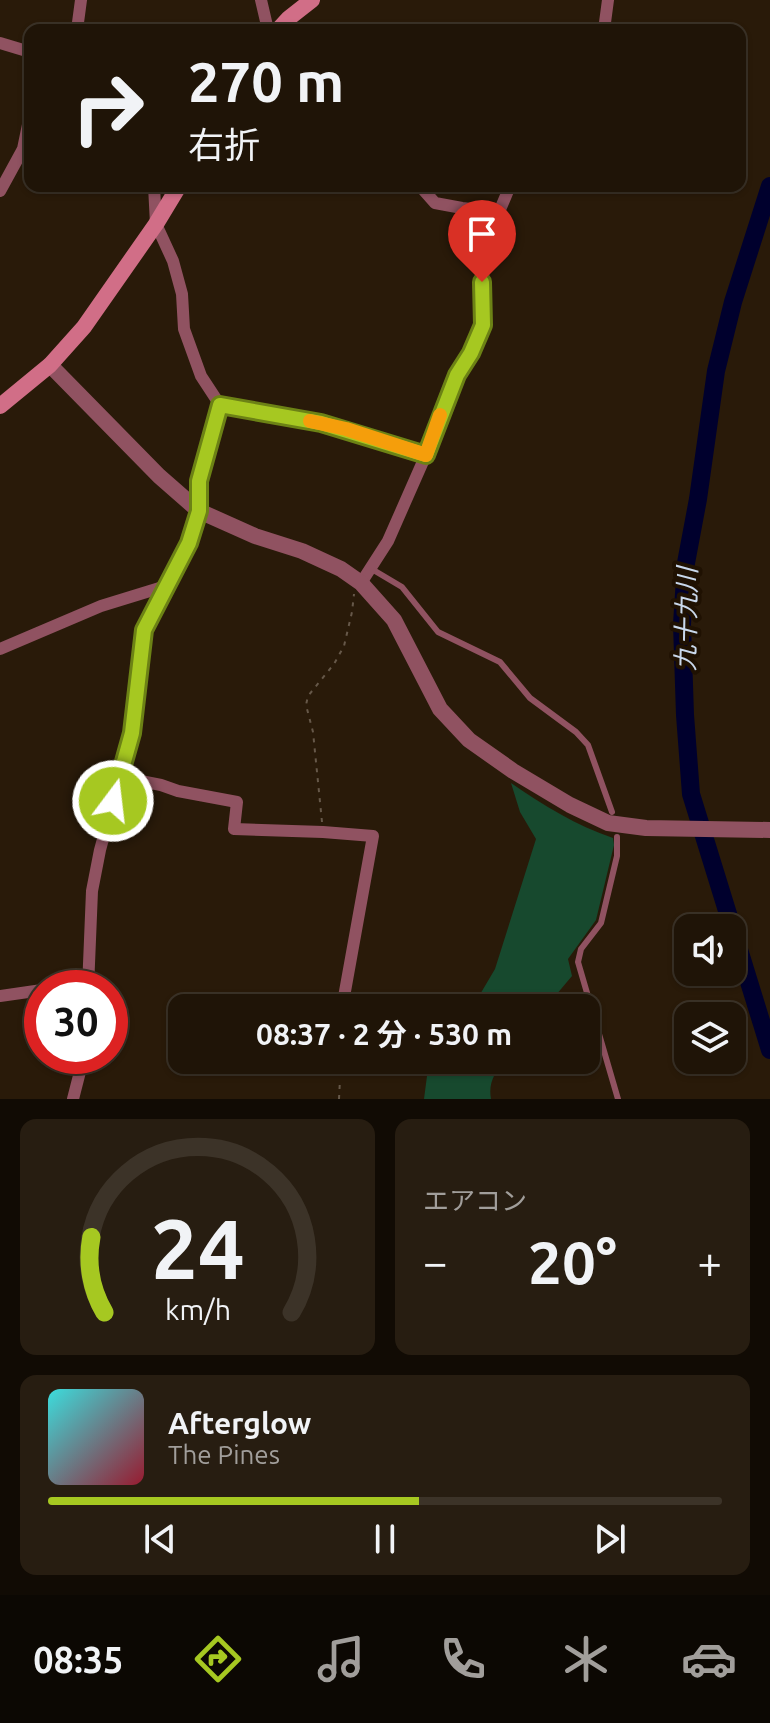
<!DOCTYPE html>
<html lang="ja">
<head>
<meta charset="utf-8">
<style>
  :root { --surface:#1f1407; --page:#271d11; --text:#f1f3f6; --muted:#a19e9b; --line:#3c3328; --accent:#a6c821 }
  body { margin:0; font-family:Ubuntu,"Noto Sans JP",sans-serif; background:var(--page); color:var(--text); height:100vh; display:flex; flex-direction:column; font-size:30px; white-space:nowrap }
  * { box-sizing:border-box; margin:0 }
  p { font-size:26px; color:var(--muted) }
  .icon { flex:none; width:44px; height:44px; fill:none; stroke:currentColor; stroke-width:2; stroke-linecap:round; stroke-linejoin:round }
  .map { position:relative; height:1099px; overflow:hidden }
  .side { display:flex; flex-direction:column; gap:20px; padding:20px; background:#110b04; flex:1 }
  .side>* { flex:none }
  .top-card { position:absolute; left:24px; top:24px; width:722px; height:168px; border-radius:16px; box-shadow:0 2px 6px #0004,0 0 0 2px var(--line); background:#1f1407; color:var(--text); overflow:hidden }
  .controls { position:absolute; left:674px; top:914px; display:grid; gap:16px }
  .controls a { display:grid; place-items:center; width:72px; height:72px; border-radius:16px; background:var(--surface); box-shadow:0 2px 6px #0004,0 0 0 2px var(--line); font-size:40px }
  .speed { position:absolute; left:24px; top:970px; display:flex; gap:16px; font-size:40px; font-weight:700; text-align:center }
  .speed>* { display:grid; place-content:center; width:104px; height:104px; border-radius:50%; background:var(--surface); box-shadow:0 2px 6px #0004,0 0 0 2px var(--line); line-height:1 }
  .speed .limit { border:12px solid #d22; background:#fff; color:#111 }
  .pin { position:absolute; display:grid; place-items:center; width:68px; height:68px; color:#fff; margin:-82px -34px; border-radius:50% 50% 50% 0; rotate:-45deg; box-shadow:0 0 8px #0007 }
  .pin .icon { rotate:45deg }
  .me { position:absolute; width:88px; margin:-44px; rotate:15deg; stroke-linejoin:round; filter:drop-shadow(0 0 6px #0008) }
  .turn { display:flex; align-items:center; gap:28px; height:168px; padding:0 32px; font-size:36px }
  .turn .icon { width:104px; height:104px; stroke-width:2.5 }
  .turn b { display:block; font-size:56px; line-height:68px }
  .big { font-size:60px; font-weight:700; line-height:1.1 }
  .side .widget { flex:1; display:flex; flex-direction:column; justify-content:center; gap:12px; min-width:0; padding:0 28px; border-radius:16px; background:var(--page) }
  .side .dial { align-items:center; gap:0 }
  .dial svg { height:208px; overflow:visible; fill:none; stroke:var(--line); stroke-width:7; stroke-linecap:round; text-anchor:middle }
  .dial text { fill:var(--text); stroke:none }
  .song { display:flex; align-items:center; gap:24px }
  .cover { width:96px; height:96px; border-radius:12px; background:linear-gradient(135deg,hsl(180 70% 55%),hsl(350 70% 35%)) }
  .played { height:8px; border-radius:4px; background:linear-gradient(90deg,var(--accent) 55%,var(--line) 55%) }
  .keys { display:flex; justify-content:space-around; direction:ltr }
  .heat { display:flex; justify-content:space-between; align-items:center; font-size:44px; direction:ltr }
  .side .tiles { flex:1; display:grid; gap:20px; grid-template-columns:1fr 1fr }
  .widget:last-child { grid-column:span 2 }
  .trip { position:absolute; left:168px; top:994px; width:432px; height:80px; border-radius:16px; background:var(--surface); box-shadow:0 2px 6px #0004,0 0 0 2px var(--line); font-weight:700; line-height:80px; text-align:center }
  .tab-bar { display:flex; height:128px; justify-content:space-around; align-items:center; background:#0c0803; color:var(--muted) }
  .tab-bar .icon { width:56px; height:56px }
  .tab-bar .active { color:var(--accent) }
  .tab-bar b { font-size:36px; color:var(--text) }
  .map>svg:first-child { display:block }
</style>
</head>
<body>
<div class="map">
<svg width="770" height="1099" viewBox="0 0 770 1099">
  <rect width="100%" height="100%" fill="#291a09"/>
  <path fill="#17492e" d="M511 783C543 805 577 826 613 838L614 845 596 920 568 959 572 976 545 1008H472L495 969 536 839 520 812Z
    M433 1060H505C495 1072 488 1083 491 1099H424L427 1076Z"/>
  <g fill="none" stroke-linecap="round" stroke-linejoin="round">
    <path stroke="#00002d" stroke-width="18" d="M770 186 733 302 716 371 698 499 686 563 682 624 685 715 691 794 770 1050"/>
    <path stroke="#665849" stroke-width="2" stroke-dasharray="4 6" stroke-linecap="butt" d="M322 822 313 732 306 705 308 696 334 664 344 646 352 612 354 594
      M339 1099 340 1079"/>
    <path stroke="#905261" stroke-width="6" d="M370 568 402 587 438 632 500 662 530 698 576 732 588 745 612 812
      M617 837V856L601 923 581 949 578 962 618 1099"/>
    <path stroke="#905261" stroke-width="12" d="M261 0 268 30
      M77 30 81 0
      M604 30 608 0
      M0 43 30 52
      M154 186 156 224 173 261 182 294 184 329 201 376 220 405 321 423 426 455
      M420 186 435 203 462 208 499 212
      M0 191 23 149 30 115
      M361 583 388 541 432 441 440 414 457 375 471 353 483 325 482 282 485 263 499 212 510 186
      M0 649 101 606 166 586
      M120 777 161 785 178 791 237 802 234 829 323 832 373 836 342 1008
      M51 988 87 982
      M88 988 92 891 100 850 132 733 144 630 189 543 199 511V481L220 405
      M0 996 42 990
      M337 1060 338 1066
      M73 1099 84 1056"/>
    <path stroke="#905261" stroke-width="16" d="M50 365 159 476 199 511 255 536 302 551 341 569 361 583 394 620 440 709 469 740 513 771 570 805 608 823 646 828 770 830"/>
    <path stroke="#d16e87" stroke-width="16" d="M278 30 289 18 312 0
      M0 406 50 365 84 327 156 224 179 186"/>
  </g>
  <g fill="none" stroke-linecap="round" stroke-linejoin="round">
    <defs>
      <path id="route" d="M113 801 132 733 144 630 189 543 199 511V481L220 405 321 423 426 455 457 375 471 353 483 325 482 282"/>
    </defs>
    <use href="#route" stroke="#6c8215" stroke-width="20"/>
    <use href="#route" stroke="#a6c821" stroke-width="14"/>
    <path stroke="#f59e0b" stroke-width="14" d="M310 421 346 429 426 455 440 415"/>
  </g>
  <g text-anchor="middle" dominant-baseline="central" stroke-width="8" stroke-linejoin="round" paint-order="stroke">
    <g font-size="26" font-style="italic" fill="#c9d8eb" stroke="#1f1102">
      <text transform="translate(686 619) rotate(-89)">九十九川</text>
    </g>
  </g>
</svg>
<div class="controls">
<a><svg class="icon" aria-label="sound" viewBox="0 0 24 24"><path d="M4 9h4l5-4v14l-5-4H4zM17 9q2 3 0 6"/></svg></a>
<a><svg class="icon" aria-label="layers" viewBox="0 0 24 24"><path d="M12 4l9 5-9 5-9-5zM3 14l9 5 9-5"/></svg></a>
</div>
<div class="speed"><div class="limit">30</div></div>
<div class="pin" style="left:482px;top:282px;background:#d93025"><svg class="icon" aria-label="arrive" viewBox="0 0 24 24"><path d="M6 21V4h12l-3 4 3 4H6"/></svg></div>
<svg class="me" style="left:113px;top:801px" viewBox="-20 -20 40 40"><circle r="17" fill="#a6c821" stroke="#fff" stroke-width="3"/><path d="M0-11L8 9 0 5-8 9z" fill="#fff"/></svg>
<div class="trip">08:37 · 2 分 · 530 m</div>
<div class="top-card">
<div class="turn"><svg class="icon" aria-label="right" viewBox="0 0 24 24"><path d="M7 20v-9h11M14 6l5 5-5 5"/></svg><div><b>270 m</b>右折</div></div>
</div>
</div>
<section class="side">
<div class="tiles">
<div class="widget dial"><svg viewBox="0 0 100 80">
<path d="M14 69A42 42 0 1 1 86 69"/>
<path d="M14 69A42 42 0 0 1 9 40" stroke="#a6c821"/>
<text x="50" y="56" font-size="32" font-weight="700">24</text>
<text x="50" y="72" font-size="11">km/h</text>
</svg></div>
<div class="widget"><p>エアコン</p>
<div class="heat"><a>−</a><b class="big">20°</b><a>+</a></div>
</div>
<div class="widget">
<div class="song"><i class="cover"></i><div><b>Afterglow</b><p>The Pines</p></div></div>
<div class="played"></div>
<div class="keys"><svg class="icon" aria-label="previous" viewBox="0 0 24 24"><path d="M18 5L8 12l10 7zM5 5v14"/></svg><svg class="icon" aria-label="pause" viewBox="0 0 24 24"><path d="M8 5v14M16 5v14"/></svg><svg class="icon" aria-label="next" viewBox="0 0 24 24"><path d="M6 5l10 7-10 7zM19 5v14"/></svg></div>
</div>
</div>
</section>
<nav class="tab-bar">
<b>08:35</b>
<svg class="icon active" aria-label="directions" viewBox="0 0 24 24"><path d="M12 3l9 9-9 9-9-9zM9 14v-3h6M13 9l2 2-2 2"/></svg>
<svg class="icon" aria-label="music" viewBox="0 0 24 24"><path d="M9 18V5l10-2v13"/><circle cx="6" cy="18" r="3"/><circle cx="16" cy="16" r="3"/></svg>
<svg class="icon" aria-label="phone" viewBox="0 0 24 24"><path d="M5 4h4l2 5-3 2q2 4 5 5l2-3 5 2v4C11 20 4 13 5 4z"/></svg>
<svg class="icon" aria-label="climate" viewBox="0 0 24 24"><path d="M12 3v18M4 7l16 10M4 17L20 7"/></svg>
<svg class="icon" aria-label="car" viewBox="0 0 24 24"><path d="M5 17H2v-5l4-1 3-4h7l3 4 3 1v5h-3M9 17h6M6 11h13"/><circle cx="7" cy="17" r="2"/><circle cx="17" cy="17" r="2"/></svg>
</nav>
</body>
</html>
